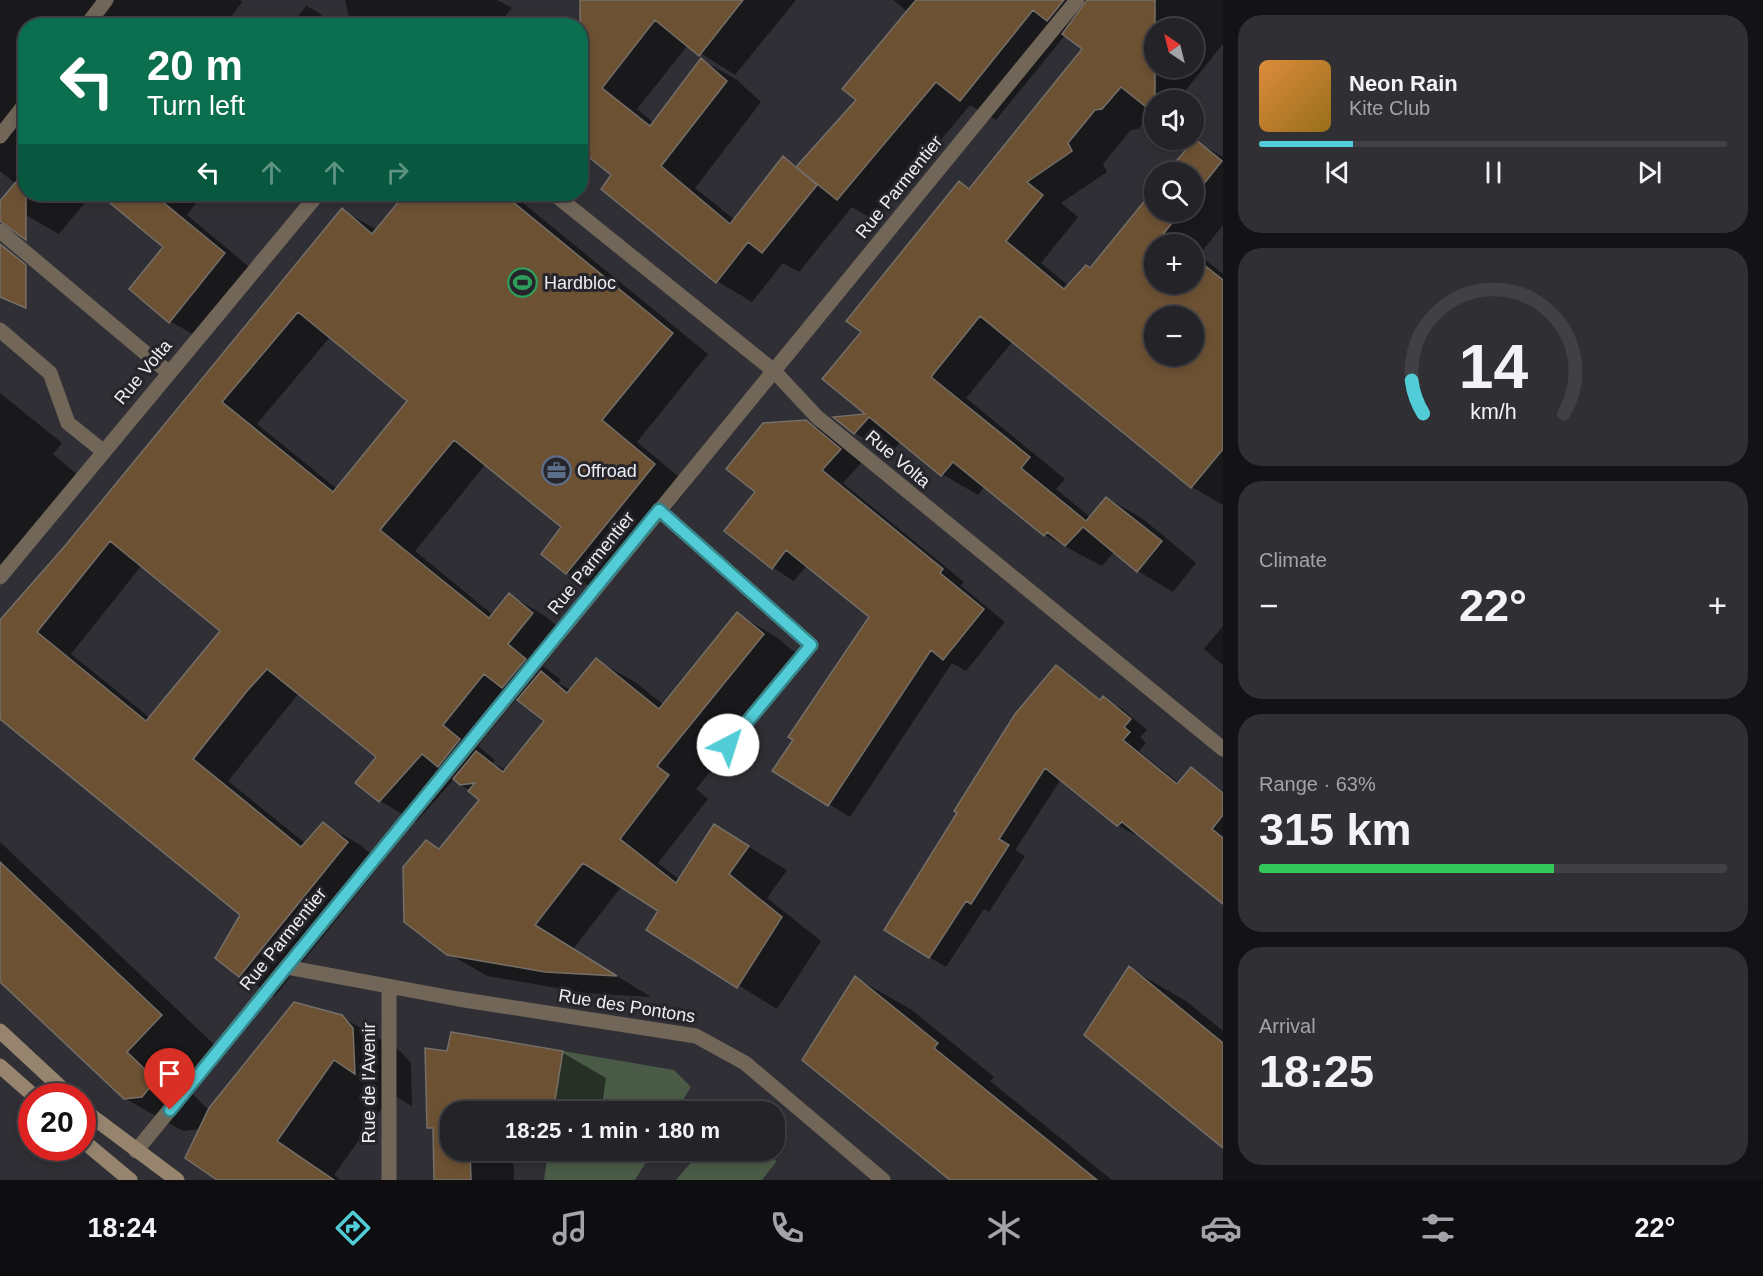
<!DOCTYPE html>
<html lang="en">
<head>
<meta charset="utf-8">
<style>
  :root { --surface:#232328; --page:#2f2f34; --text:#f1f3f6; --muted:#a3a4a8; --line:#404045; --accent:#52ccd6 }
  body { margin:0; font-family:Helvetica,sans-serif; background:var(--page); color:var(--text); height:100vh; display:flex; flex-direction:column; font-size:22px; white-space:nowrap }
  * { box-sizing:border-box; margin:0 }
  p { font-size:20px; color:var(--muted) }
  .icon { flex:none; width:33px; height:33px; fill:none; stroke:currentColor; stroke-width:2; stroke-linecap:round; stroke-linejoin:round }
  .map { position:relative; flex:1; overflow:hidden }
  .sheet { display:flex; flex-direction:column; gap:15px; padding:15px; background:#131316; width:540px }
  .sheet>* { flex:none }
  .top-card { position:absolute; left:18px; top:18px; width:570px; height:183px; border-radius:24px; box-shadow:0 3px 9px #0003,0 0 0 2px var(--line); background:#0b6e4f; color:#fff; overflow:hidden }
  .needle { width:39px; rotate:325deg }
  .fabs { position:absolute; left:1144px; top:18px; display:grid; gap:12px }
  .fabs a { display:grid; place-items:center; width:60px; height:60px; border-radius:50%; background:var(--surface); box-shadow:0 3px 9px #0003,0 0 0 2px var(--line); font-size:30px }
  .speed { position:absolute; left:18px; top:1083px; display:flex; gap:12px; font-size:30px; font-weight:700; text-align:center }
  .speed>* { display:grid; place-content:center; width:78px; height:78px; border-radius:50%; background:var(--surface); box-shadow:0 3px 9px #0003,0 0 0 2px var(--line); line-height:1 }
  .speed .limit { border:9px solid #d22; background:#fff; color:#111 }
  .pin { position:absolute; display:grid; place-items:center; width:51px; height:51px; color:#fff; margin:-62px -26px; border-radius:50% 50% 50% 0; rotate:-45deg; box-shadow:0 0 6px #0007 }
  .pin .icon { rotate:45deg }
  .me { position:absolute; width:66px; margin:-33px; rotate:40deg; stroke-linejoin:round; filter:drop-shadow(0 0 4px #0008) }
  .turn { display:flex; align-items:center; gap:21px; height:126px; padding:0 30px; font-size:27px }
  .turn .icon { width:78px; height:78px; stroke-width:2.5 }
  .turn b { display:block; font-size:42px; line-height:51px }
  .lanes { display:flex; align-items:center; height:57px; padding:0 30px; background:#0003; justify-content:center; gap:30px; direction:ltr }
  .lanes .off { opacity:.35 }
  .big { font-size:45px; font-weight:800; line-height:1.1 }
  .sheet .card { flex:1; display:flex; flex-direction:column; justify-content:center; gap:9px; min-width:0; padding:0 21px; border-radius:24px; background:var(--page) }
  .sheet .dial { align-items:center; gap:0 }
  .dial svg { height:156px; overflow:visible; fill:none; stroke:var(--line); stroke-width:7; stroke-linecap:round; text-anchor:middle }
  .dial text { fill:var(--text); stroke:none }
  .song { display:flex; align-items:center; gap:18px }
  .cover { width:72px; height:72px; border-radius:9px; background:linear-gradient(135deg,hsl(30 70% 55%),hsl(40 70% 35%)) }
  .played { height:6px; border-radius:3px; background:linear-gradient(90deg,var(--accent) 20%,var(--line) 20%) }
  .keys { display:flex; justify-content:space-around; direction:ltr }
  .heat { display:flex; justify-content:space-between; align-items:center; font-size:33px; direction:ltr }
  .charge { height:9px; border-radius:4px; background:linear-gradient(90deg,#34c759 63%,var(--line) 0) }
  .trip { position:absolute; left:440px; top:1101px; width:345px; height:60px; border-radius:24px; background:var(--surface); box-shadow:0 3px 9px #0003,0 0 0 2px var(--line); font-weight:800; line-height:60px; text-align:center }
  .tab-bar { display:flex; height:96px; justify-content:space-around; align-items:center; background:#0e0e10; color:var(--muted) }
  .tab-bar .icon { width:42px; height:42px }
  .tab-bar .selected { color:var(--accent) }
  .tab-bar b { font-size:27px; color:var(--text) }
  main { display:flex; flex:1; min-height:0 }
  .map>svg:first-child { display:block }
</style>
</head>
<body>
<main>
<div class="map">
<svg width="1223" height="1180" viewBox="0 0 1223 1180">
  <rect width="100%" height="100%" fill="#2f2f35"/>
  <path fill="#495a47" d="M563 1051 674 1070 691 1087 676 1111 553 1112Z
    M548 1151V1150L653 1151 635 1180H544Z
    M701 1151H765L777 1161 762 1180H676Z"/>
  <path fill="#0007" fill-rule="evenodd" d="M0 0H240L242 2 224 26H26V194H92L59 234 29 217 5 197 16 184 0 171Z
    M345 0H497L512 8 497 26H363L349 17Z
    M594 0H796L735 75 688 45 637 109 654 123 702 60 737 80 761 102 695 188 735 220 783 158 799 167 858 99 908 12 893 0H1223V44L1178 100H1155V110L1138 129 1131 130 1103 164 1107 172 1061 203 1078 217 1041 263 1069 286 1091 269 1155 190V212H1194V172H1169L1195 141 1223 157V225L1199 255 1223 274V505L1192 487 1013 341 966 398 1065 479 1056 489 1091 518 1107 498 1143 519 1196 563 1173 592 1138 571 1114 552 1102 566 1081 555 1045 535 985 486 978 495 942 474 901 441 890 454 855 433 869 415 863 332 960 182 971 189 1084 49 1066 34 996 120 970 105 874 220 852 207 799 272 783 263 752 302 717 281 614 175 580 148ZM1155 28H1194V68H1155ZM1155 244H1194V284H1155ZM1155 316H1194V356H1155Z
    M306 6 318 12 334 26H291Z
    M101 194H203L187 215 254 271 199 338 170 321 165 247Z
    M407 194H530L523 203 708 354 637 442 690 486 602 593 567 573 563 527 486 464 415 551 493 615 510 595 545 616 568 635 543 666 561 680 558 683 571 690 596 660 635 682 664 705 737 614 776 637 802 658 696 789 708 799 658 863 680 880 714 826 787 870 767 898 821 941 777 1009 648 929 660 910 622 886 573 949 651 997 586 993 487 976 448 953 440 850 481 800 454 779 416 822 380 801 357 783 378 757 299 693 228 781 306 844 323 824 359 844 382 863 275 996 239 975 242 915 0 718V625L342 210 377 230ZM330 337 409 401 337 489 257 424ZM142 565 222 631 150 718 71 654ZM517 698 546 721 506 770 493 763 495 760 478 746Z
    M0 393 62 443 53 454 81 478 0 577Z
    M806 421 828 434 862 462 843 483 964 582 961 586 1005 622 966 671 952 663 850 817 774 770 871 616 807 565 794 581 773 568 726 531 757 492Z
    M1223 626V665L1204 649Z
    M1056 667 1102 700 1121 708 1147 730 1140 737 1146 743 1139 751 1180 784 1191 769 1223 791V902L1137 832 1135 835 1118 825 1061 779 1015 850 1025 856 989 912 984 909 946 967 929 957Z
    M0 842 219 1049 184 1086 209 1110 342 1017 400 1051 411 1063 412 1106 392 1094 334 1175 341 1180H220L200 1129 183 1131 124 1098 0 979Z
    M1129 968 1186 1001 1223 1031V1146Z
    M856 978 912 1010 994 1077 990 1081 1112 1180H952Z
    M448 1053H563L606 1078 601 1112H450V1150H582V1153L513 1152 514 1180H436L434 1130 429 1127Z"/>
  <path fill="#6c5133" stroke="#756f69" stroke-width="1.5" fill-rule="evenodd" d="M580 0H743L699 56 655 20 602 88 650 126 701 58 727 81 661 166 730 224 783 156 817 185 762 253 748 242 716 283 601 189 611 175 580 150Z
    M916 0H1064L1047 21 1033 10 960 101 936 82 837 200 796 167 856 100 842 89Z
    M1087 0H1155V114L1121 87 1102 109 1095 110 1068 143 1072 151 1027 182 1043 195 1006 241 1064 289 1086 265 1090 268 1155 188V212H1181L1164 233 1178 244H1155V284H1194V257L1223 280V449L1191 488 980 316 931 377 1030 457 1021 468 1086 521 1106 497 1162 541 1137 572 1083 527 1065 546 1047 532 1044 536 953 462 941 476 869 417 854 434 833 417 865 414 822 379 861 332 846 321 959 181 969 189 1082 49 1062 34ZM1155 316H1194V356H1155Z
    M1195 139 1222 161 1194 196V172H1167Z
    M26 170V240L0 221V201Z
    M99 194H153L225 253 169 323 129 289 163 247Z
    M405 194H503L673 333 602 420 655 464 566 574 541 554 561 527 454 440 380 530 489 618 509 593 533 613 508 644 526 659 502 688 484 674 443 725 460 739 438 767 422 754 379 802 355 783 376 757 267 669 247 691 193 759 301 847 323 822 348 842 239 977 215 958 240 915 0 719V620L64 547 342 208 372 234ZM298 312 407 401 333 492 222 402ZM110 541 220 631 146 721 37 632Z
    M0 244 26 265V308L0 297Z
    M806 420 841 449 822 470 943 569 940 573 984 609 943 660 931 650 828 806 772 771 793 740 788 737 869 617 786 550 772 569 724 531 755 492 726 469 763 423Z
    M737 612 764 634 657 766 669 775 620 839 676 883 714 824 749 846 729 874 782 917 737 988 646 930 658 911 583 863 535 925 617 976 545 972 447 955 404 922 403 867 426 840 439 849 479 800 468 791 475 783 460 785 453 779 476 751 503 772 544 721 517 700 541 671 567 693 596 658 659 709Z
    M1056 665 1100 700 1103 696 1131 719 1124 727 1130 732 1123 740 1177 784 1191 767 1223 793V815L1212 829 1223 838V904L1122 822 1117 826 1045 768 999 839 1009 845 971 904 966 901 929 958 884 930 957 813 954 811 1015 714Z
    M0 862 162 1015 127 1052 156 1080 142 1097 124 1099 0 982Z
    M1129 966 1223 1043V1148L1084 1035Z
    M855 976 938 1043 934 1048 1097 1180H950L802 1060Z
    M294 1002 342 1015 353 1028 355 1074 334 1060 277 1141 334 1180H217L185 1158 209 1108Z
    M451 1032 563 1051 553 1112H450V1150H470L471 1180H434L433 1128H427L425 1048 447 1051Z"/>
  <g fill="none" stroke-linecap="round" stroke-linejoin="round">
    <path stroke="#716658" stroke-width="15" d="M0 330 50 373 68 423 103 451
      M659 510 811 645 728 745"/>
    <path stroke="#716658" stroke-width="15" d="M86 26 106 0
      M0 136 26 103
      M554 194 774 371 817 417 1223 749
      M0 231 168 372
      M0 577 318 194
      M286 967 458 999 696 1036 745 1063 883 1180
      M136 1151 1077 0
      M389 1180V987"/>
    <path stroke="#96846e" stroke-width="15" d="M0 1031 70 1096
      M0 1066 34 1096
      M82 1109 177 1180
      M82 1140 130 1180"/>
  </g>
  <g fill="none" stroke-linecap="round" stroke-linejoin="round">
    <defs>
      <path id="route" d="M170 1110 659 510 811 645 728 745"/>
    </defs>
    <use href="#route" stroke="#35858b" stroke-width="15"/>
    <use href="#route" stroke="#52ccd6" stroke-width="10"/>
  </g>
  <defs>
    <symbol id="stadium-ring" viewBox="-11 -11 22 22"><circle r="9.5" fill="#26252b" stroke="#2e9e5b" stroke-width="1.5"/><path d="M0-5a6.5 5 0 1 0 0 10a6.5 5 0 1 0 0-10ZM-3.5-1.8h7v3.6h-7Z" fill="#2e9e5b"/></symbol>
    <symbol id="office-ring" viewBox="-11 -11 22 22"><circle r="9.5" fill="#26252b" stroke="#5c6f8a" stroke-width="1.5"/><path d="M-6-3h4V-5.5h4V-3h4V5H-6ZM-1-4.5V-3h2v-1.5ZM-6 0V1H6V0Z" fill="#5c6f8a"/></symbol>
  </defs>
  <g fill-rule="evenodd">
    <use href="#stadium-ring" x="506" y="266" width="33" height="33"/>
    <use href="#office-ring" x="540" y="454" width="33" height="33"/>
  </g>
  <g text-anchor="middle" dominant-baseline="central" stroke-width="6" stroke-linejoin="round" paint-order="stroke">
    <g font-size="18" fill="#efeff3" stroke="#26252b">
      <text transform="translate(899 187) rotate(-51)">Rue Parmentier</text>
      <text transform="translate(143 372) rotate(-50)">Rue Volta</text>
      <text transform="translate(898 459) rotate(40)">Rue Volta</text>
      <text transform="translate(591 563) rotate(-51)">Rue Parmentier</text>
      <text transform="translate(283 939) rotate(-51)">Rue Parmentier</text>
      <text transform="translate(627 1006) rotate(9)">Rue des Pontons</text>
      <text transform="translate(369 1083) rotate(-90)">Rue de l'Avenir</text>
    </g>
    <g font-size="18" fill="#efeff3" stroke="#26252b" text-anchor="start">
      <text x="544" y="283">Hardbloc</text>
      <text x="577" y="471">Offroad</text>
    </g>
  </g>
</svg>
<div class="fabs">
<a><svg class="needle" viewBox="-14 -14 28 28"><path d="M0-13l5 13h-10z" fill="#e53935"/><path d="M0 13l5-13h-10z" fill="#a3a4a8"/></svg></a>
<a><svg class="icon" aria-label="sound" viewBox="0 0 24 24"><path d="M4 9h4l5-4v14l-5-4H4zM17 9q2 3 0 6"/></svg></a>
<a><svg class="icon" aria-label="search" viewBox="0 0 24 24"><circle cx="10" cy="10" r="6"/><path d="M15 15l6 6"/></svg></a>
<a>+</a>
<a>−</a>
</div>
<div class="speed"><div class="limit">20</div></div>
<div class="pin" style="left:170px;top:1110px;background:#d93025"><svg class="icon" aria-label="arrive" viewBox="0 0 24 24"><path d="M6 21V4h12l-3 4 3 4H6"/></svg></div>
<svg class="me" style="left:728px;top:745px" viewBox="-20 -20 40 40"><circle r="19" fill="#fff"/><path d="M0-13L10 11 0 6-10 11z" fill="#52ccd6"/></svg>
<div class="trip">18:25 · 1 min · 180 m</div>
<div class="top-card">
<div class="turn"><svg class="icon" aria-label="left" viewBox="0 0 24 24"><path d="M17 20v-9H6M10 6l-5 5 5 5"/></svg><div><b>20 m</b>Turn left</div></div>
<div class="lanes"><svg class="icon" aria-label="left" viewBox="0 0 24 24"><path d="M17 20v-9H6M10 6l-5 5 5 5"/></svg><svg class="icon off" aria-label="ahead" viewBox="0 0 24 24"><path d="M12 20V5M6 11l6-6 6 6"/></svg><svg class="icon off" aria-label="ahead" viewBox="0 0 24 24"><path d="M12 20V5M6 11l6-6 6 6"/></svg><svg class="icon off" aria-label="right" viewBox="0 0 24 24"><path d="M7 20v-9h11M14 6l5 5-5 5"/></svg></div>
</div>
</div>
<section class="sheet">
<div class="card">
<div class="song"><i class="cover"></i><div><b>Neon Rain</b><p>Kite Club</p></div></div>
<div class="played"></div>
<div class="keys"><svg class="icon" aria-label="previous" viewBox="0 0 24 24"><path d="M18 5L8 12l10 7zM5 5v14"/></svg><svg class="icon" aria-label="pause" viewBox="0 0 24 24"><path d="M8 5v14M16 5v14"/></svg><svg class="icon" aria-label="next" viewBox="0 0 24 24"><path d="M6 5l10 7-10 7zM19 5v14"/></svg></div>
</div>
<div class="card dial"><svg viewBox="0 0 100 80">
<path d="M14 69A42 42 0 1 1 86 69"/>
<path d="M14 69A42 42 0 0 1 8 52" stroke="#52ccd6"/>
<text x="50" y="56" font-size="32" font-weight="700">14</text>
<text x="50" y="72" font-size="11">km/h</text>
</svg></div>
<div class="card"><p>Climate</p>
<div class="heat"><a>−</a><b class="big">22°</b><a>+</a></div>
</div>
<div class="card"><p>Range · 63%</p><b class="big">315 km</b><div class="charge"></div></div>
<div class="card"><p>Arrival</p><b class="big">18:25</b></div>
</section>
</main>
<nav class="tab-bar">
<b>18:24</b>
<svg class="icon selected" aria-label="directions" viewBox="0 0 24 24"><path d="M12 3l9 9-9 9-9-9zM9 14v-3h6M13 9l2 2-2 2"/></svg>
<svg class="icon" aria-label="music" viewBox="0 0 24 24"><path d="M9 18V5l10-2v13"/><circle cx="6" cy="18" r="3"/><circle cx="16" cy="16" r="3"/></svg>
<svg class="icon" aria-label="phone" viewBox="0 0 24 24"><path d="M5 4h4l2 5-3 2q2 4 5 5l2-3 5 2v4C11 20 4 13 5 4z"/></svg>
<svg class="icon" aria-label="climate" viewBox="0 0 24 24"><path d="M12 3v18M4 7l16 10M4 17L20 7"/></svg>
<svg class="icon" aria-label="car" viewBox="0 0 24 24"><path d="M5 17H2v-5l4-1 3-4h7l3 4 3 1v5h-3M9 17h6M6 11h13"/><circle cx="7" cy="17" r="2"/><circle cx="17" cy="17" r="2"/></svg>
<svg class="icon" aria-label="filters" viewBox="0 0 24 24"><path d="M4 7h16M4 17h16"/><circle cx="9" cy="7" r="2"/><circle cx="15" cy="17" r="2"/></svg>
<b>22°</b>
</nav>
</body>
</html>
